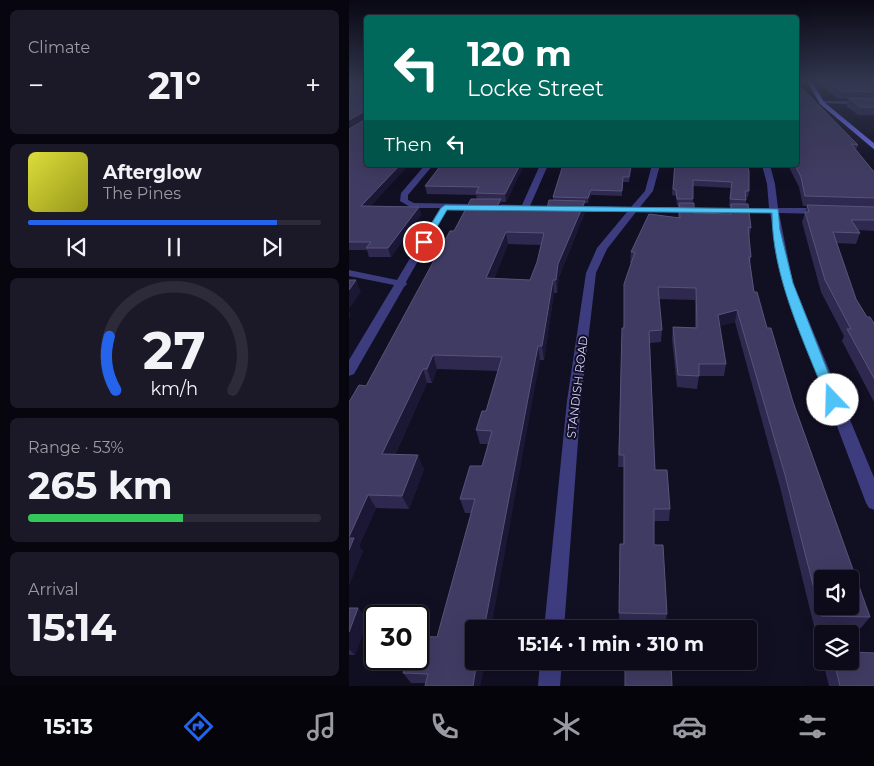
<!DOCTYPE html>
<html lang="en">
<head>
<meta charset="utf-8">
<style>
  :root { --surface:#0d0b1a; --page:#1b1927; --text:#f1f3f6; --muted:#9a9ba2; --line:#2d2b39; --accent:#2563eb }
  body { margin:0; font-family:Montserrat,sans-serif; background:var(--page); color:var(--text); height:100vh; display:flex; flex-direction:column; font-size:19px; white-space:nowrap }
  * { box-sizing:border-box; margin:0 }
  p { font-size:16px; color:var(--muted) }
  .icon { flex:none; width:28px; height:28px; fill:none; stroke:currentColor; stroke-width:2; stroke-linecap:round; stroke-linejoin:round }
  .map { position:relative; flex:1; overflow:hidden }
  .drawer { display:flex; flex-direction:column; gap:10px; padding:10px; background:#07060e; width:349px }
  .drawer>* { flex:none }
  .guide { position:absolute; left:15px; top:15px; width:435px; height:152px; border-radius:5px; box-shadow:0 5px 20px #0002,0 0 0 1px var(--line); background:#00695c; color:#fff; overflow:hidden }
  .controls { position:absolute; left:465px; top:570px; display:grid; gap:10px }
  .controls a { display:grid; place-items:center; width:45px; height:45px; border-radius:5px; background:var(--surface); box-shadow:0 5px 20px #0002,0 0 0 1px var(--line); font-size:25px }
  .speed { position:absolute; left:15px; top:605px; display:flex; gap:10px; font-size:25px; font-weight:700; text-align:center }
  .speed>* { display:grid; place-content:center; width:65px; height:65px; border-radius:50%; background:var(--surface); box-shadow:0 5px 20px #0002,0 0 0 1px var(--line); line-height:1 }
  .speed .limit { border:2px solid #111; border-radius:8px; background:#fff; color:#111 }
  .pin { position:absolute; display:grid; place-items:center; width:42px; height:42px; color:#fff; margin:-21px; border:2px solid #fff; border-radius:50%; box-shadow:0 1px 5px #0007 }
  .me { position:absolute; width:55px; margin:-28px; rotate:339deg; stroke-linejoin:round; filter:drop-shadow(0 0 4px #0008) }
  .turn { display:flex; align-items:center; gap:18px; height:105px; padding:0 20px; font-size:22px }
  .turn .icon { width:65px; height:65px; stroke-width:2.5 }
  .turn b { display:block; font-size:35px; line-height:42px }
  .then { display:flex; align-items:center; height:48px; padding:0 20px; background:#0003; gap:10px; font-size:19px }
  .big { font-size:38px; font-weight:700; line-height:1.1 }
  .drawer .tile { flex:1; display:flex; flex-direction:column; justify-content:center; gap:8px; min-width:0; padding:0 18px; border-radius:8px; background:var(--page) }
  .drawer .dial { align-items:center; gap:0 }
  .dial svg { height:130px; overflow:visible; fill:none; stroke:var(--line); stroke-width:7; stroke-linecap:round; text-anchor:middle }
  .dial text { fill:var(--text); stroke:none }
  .song { display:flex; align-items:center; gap:15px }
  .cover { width:60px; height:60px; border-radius:8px; background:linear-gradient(135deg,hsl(60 70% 55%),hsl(60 70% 35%)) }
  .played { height:5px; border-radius:2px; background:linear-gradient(90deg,var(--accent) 85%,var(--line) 85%) }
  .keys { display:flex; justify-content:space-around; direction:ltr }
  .heat { display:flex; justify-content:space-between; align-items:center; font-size:28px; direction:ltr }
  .charge { height:8px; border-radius:4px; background:linear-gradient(90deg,#34c759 53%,var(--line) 0) }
  .trip { position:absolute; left:116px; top:620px; width:292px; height:50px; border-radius:5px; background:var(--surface); box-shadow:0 5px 20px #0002,0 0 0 1px var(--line); font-weight:700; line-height:50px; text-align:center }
  .tabs { display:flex; height:80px; justify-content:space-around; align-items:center; background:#05040a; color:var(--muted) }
  .tabs .icon { width:35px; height:35px }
  .tabs .selected { color:var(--accent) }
  .tabs b { font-size:22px; color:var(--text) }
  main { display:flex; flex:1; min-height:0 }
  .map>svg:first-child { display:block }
</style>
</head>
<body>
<main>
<section class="drawer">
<div class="tile"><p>Climate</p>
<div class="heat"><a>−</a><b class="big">21°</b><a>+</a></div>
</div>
<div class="tile">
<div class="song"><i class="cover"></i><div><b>Afterglow</b><p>The Pines</p></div></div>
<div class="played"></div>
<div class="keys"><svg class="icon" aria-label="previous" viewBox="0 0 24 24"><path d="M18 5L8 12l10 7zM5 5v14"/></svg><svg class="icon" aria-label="pause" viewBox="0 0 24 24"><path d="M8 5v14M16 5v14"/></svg><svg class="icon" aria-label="next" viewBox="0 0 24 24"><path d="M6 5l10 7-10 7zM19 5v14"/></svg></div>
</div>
<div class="tile dial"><svg viewBox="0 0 100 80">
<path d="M14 69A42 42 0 1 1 86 69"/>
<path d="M14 69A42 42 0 0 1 10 36" stroke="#2563eb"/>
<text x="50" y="56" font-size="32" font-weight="700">27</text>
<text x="50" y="72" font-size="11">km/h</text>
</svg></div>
<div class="tile"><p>Range · 53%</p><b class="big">265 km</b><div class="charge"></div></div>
<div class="tile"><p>Arrival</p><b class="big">15:14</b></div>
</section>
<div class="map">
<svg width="526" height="686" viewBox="0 0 526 686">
  <rect width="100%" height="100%" fill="#110f22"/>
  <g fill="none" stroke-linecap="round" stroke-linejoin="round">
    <path fill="#3c3c7f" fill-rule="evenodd" d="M526 101V105L470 103 473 101Z
      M76 165H84L59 195V200L65 203 173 205 191 165H199L181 206 184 208 183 210 99 208 57 282 58 284 55 287 5 374 0 376V360L45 285 0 276V270L48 280 91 208H63L51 201 52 193Z
      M303 165H311L304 191 291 207 420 208 418 184 413 165H421L426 184 429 208H473L477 211 473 214 430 213 444 283 526 480V510L520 508 517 503 434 283 421 213 287 212 258 249 247 273 232 401 215 629H195L218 401 237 273 248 248 278 212H220L216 209 220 206 282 207 296 191Z
      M191 661H213L211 686H189Z"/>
    <path fill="#6d6ff8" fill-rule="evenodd" d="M458 81H462L475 102 526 144V150L471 104Z"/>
  </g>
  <path fill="#2f294f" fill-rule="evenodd" d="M18 81 22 206 70 207 72 215 42 257H20L18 250H0V129L17 119V118L0 128Z
    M468 81H526V115H509L497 106 499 99H489Z
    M448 83 509 145 507 150 526 173V231L509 230 511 233 507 244 487 243 507 299 518 317 526 325V404L493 341 495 336 472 292 453 222 458 206H454L450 187 439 165H448Z
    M175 165 157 202H152L153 208H198L204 200V197L283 165 280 182H273V196L242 195 239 203H236V212L210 277 208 293H205L195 360H191L125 661H136L131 686H76V683H62L54 673 88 637 122 513H116L111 499 133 466 139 444H131L127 430 137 411 149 371 88 369 83 383H78L46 455 75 469 60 509 27 508 10 546 14 551 0 585V402L17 386 105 231 128 199 127 195 78 194 76 186ZM159 244 192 245 188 262 181 280 145 279Z
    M325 165H398L400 191 399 197H397V204L402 228 400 239 402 257 401 263 405 292 521 617 512 628 465 626 431 487 386 322 370 326 377 364 375 376H350L348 389 328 387 323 339 324 327H346V300L310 299 313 330 312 342 301 343 306 470 321 509 320 521H305V545L318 614 316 625 270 623 271 544H274L275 467H269L273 328H274L283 263H281L282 252 329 218V205H328L327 196 323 195ZM344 186 382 188 380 206H381L380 214 345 213 344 203Z
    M0 608H9L19 620 6 655H0Z
    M501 661 526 686H480L474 662Z"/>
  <path fill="#1b1735" d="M16 111 18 118 0 128V120Z
    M51 165H60L15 214 12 206Z
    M171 165H175L157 202 156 194Z
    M242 190V195L239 203V198Z
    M152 199 153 211 147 208Z
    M236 201V212L210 277 208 293 207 280 209 264Z
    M70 207 72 215 42 257 39 248Z
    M157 232 159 244 140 291 137 278Z
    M7 280 12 292 0 309V290Z
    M204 280 205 293 195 360 193 346Z
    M0 310 2 316 0 319Z
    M388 310 386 322 366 327 369 315Z
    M189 346 191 360 142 629H135Z
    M84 355 88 369 83 383 78 369Z
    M74 369 78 383 40 468 33 454Z
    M69 455 75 469 60 509 53 496Z
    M19 495 27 508 10 546 14 551 0 585V537Z
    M9 608 19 620 6 655 0 649V632Z
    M128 661H136L131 686H124Z"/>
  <path fill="#403b62" stroke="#58537a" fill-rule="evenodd" d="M0 81H18V165H51L12 206 70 207 39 248H17L22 242H0V129L17 119 16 111 0 120Z
    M478 81H526V92L491 91Z
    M448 83 509 145 502 144 526 173V198L456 196 452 177 446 165H448Z
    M500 98 526 99V107H511Z
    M92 165H171L156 194 127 193 130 187 76 186Z
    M214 165H282L280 177H274L273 191 242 190 239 198 204 197Z
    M326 165H398L400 171V191H396L397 200 381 199 383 182 344 180V199H328L327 190 324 189Z
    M122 199H152L147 208H198L200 200 236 201 209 264 207 280H204L193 346H189L135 629H125V661H128L124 686H76L79 674 54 673 58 659H69V636L88 637 126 499H111L121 466H133L143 431 127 430 133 411H137L153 357 84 355 78 369H74L33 454 69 455 53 496 19 495 0 537V402L10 385 17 386 101 231H105ZM157 232 195 233 188 262 181 280 137 278Z
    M330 203H345V213L382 214V204H399L402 228 399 227 402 257H400L405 292H408L418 328H422L444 402 521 617 472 616 436 475 388 310 369 315 377 364H350V376L329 375 324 327 348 328 347 288 309 287 313 330 300 331 306 470H318L321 509H305V545H314L318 614 270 613 271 544H275V455H270L273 328H275V284L286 252H282L300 214 331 218ZM474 579H501V606H474Z
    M458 205 526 207V220H502L511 233 484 232 507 299 518 317H521L526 325V380L498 329H502L476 280 456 212H460Z
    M0 280H7L0 290Z
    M0 538H5L0 550Z
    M0 608H9L0 632Z
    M501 652 526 653V686H491L485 661H501Z
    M276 661H322L323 686H276Z"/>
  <linearGradient id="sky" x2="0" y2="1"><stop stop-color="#090813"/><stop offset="0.46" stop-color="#32374f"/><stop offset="1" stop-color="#32374f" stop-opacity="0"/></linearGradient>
  <rect width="526" height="177" fill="url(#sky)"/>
  <path fill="#4fc3f7" stroke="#337fa1" d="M96 205 429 209 431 230 444 283 490 400 484 404 478 400C455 341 423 277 423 213L98 210 78 244H72L71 242 92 208Z"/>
  <g text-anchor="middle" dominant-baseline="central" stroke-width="4" stroke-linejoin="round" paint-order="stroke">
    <g font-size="12" fill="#d5d2fd" stroke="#110f22">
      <text transform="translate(228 387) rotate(-83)">STANDISH ROAD</text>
    </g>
  </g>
</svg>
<div class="controls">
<a><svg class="icon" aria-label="sound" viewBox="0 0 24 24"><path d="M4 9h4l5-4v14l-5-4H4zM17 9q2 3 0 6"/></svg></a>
<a><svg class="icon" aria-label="layers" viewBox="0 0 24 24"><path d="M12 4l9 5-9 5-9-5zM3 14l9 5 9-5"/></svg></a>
</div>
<div class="speed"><div class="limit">30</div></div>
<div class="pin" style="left:75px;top:242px;background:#d93025"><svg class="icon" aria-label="arrive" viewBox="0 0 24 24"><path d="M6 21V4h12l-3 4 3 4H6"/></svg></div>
<svg class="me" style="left:484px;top:400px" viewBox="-20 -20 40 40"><circle r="19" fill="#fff"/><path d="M0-13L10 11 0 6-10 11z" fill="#4fc3f7"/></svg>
<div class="trip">15:14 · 1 min · 310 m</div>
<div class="guide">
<div class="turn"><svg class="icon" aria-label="left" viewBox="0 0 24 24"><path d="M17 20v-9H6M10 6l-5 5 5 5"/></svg><div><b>120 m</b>Locke Street</div></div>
<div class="then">Then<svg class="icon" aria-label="left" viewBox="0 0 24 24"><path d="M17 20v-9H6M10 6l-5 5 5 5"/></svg></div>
</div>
</div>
</main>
<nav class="tabs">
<b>15:13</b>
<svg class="icon selected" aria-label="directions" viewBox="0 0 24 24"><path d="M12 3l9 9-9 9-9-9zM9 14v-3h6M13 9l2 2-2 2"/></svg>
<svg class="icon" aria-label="music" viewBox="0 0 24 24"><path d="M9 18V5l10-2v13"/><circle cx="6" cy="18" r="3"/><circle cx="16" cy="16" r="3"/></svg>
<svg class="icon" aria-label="phone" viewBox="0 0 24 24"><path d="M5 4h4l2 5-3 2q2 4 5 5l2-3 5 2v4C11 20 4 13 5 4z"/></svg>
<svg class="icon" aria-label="climate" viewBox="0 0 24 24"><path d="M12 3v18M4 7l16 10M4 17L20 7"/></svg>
<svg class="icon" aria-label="car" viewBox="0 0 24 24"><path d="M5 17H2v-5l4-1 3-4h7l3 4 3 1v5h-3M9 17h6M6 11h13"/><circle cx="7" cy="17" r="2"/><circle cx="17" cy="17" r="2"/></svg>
<svg class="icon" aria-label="filters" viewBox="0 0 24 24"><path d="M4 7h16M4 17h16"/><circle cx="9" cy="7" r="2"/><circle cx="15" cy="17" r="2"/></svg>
</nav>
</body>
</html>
